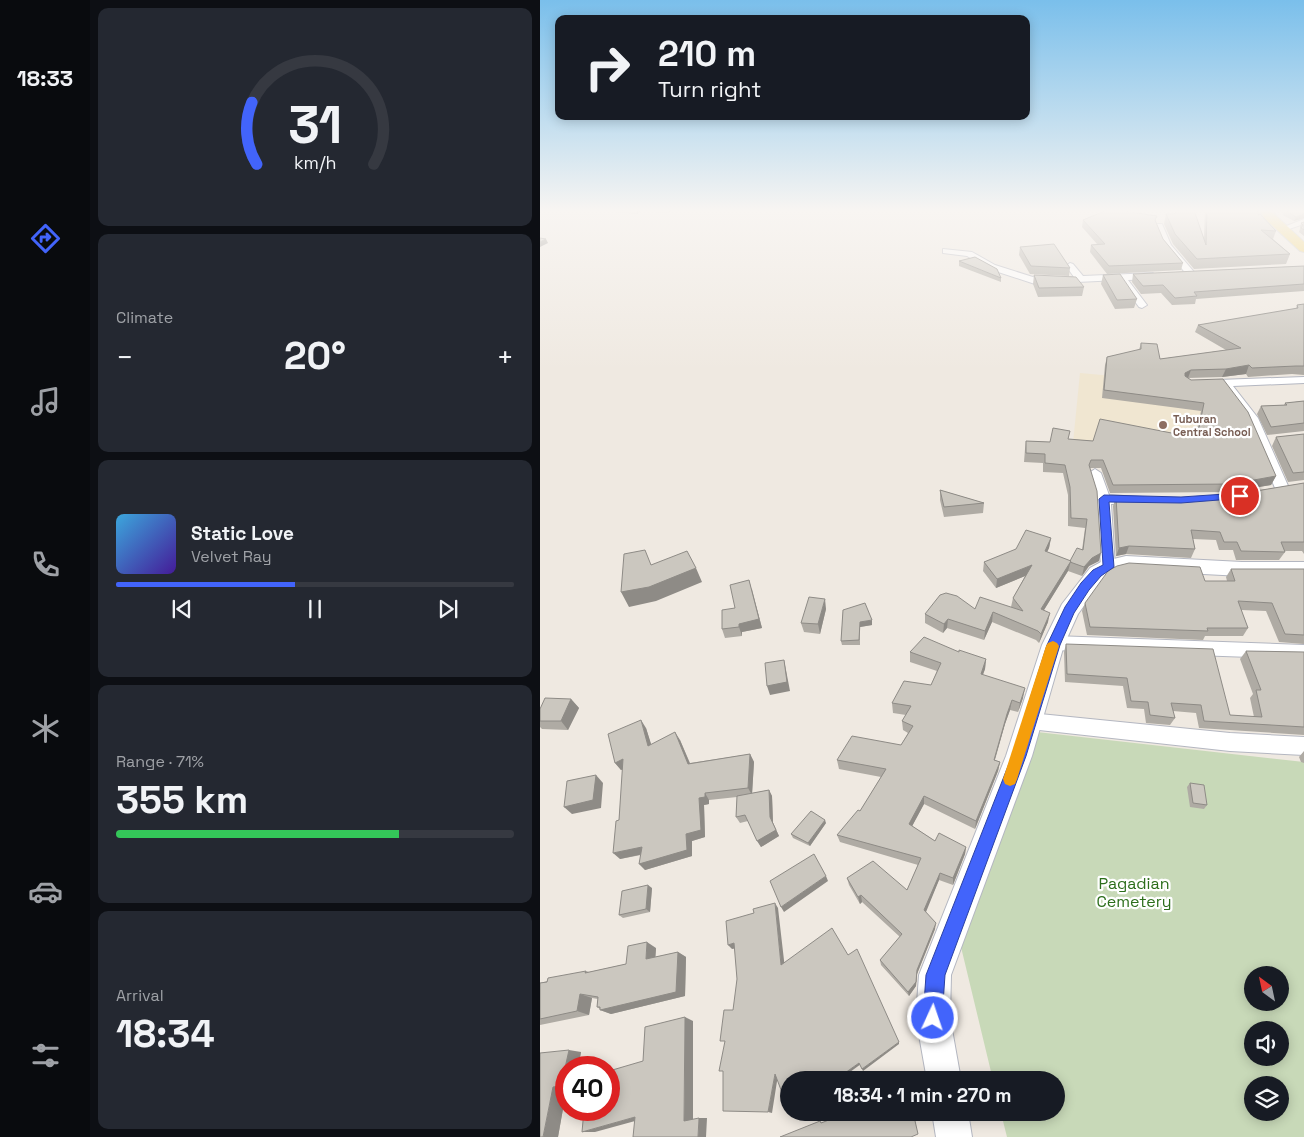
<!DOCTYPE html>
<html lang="en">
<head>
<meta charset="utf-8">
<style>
  :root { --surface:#171b24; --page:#242831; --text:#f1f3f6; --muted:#9ea1a6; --line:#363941; --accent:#4264fb }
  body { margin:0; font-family:"Space Grotesk",sans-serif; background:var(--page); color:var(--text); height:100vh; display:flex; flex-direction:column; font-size:19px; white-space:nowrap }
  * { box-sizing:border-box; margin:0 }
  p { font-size:16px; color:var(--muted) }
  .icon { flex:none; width:28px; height:28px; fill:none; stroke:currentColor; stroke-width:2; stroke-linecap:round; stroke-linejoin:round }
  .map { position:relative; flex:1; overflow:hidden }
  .drawer { display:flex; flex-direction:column; gap:8px; padding:8px; background:#0d0f14; width:450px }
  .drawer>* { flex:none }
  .guide { position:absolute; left:15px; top:15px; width:475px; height:105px; border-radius:10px; box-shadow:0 2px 12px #0003; background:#171b24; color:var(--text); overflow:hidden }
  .needle { width:32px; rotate:327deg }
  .tools { position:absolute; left:704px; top:966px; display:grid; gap:10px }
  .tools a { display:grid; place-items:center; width:45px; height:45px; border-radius:50%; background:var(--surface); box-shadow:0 2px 12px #0003; font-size:25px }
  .speed { position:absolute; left:15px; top:1056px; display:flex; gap:10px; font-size:25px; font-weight:700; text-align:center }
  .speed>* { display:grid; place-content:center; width:65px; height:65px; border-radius:50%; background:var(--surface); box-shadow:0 2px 12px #0003; line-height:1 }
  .speed .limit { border:8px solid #d22; background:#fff; color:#111 }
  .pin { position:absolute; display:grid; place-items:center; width:42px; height:42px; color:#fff; margin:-21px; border:2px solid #fff; border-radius:50%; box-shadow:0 1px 5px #0007 }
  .me { position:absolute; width:55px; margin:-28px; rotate:3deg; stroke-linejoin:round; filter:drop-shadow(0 0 4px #0008) }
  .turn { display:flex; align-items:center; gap:18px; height:105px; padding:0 20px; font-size:22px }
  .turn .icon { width:65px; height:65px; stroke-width:2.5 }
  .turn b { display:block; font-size:35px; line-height:42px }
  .big { font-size:38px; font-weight:700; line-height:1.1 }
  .drawer .tile { flex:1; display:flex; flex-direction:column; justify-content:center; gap:8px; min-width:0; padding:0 18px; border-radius:10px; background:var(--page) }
  .drawer .dial { align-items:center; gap:0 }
  .dial svg { height:130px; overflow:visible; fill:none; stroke:var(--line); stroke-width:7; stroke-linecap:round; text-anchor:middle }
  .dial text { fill:var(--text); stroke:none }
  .song { display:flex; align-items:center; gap:15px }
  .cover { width:60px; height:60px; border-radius:8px; background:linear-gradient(135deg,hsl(200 70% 55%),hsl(260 70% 35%)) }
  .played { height:5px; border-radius:2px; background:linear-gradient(90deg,var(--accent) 45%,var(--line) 45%) }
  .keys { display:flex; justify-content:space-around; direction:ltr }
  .heat { display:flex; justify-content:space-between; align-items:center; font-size:28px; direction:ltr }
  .charge { height:8px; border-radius:4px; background:linear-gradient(90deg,#34c759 71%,var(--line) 0) }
  .trip { position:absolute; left:240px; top:1071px; width:285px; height:50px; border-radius:25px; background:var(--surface); box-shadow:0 2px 12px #0003; font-weight:700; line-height:50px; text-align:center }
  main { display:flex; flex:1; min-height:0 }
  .tabs { display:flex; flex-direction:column; width:90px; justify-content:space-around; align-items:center; background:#090b0e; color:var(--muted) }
  .tabs .icon { width:35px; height:35px }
  .tabs .current { color:var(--accent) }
  .tabs b { font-size:22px; color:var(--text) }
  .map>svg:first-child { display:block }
</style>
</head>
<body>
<main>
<nav class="tabs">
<b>18:33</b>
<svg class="icon current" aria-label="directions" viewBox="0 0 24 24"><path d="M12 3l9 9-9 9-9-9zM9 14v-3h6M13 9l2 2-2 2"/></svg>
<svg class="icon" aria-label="music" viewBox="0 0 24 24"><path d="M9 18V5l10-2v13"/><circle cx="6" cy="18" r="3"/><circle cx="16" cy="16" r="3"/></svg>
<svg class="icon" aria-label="phone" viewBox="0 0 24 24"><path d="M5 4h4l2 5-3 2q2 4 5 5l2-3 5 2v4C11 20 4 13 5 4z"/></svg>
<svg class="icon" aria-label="climate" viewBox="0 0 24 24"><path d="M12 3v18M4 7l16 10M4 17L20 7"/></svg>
<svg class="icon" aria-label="car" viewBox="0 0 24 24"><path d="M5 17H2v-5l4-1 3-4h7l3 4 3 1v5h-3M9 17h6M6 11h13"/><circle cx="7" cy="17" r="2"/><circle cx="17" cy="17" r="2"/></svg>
<svg class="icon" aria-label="filters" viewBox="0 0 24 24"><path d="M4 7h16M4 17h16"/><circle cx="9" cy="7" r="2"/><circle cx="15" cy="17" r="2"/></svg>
</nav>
<section class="drawer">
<div class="tile dial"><svg viewBox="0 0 100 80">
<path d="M14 69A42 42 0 1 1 86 69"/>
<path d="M14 69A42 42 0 0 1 11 31" stroke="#4264fb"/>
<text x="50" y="56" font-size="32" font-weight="700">31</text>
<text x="50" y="72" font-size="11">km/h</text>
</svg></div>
<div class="tile"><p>Climate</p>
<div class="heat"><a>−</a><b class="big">20°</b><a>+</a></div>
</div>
<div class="tile">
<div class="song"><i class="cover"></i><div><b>Static Love</b><p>Velvet Ray</p></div></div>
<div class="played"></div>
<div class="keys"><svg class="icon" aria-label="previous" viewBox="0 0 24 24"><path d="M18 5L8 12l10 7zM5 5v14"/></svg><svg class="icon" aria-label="pause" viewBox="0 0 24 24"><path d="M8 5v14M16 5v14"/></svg><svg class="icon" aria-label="next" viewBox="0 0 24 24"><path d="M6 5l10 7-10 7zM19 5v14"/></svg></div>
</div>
<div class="tile"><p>Range · 71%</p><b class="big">355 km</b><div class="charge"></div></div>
<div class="tile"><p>Arrival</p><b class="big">18:34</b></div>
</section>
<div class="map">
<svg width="764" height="1137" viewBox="0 0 764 1137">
  <rect width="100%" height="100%" fill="#efe9e1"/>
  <path fill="#f0e6d1" d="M540 373 684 386 734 477 533 443Z"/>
  <path fill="#c8d9b8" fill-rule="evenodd" d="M497 732 764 762V1137H467L461 1113 516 1112V1080H453L421 947ZM712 975H740V1002H712ZM712 1030H740V1058H712ZM712 1085H740V1112H712Z"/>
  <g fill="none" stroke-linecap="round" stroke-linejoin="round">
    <defs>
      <path id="street" d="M551 210H601L587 215Z
        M764 219V224L743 231 739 229Z
        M616 224H622L631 245 654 272V276H648L623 246 615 226Z
        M403 249 432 252 455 265 496 278 534 277 526 266 530 263 533 264 543 276 613 273 617 276 613 279 588 280 607 305 602 308 599 307 579 280 495 284 449 269 427 256 403 253Z
        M764 377V383L693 386 718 418 749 488 747 491H737L735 488 706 418 682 386 674 385 673 383 678 380Z
        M555 469 561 473 569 495 599 497 601 500 599 503 571 504 575 567 573 571 568 573 563 571 561 567 557 499 549 473Z
        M514 636 764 645V659L514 650 508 648 506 643 508 638Z
        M490 713 690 733 764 737V755L690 751 490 729 484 727 481 721 484 715Z"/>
      <path id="secondary" d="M586 556 702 562H764V576H702L586 570 573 573 564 578 538 614 524 645 492 756 411 975 410 1018 421 1080H387L376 1018 379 975 466 756 502 645 522 604 550 568 561 562Z
        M392 1112H428L432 1137H396Z"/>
      <path id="primary" d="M719 210H730L764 242V252L760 251 725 219Z"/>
    </defs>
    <use href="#street" stroke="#b4b7c1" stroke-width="2"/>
    <use href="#secondary" stroke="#b4b7c1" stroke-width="2"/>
    <use href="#primary" stroke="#c9c9c9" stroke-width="2"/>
    <use href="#street" fill="#fff" fill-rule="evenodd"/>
    <use href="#secondary" fill="#fff" fill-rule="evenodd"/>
    <use href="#primary" fill="#f2d163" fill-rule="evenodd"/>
  </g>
  <path fill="#afaba4" d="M64 210H134L128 213 101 211 97 214 65 211Z
    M665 210H716L718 215 736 231 733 239 750 254 746 264 654 269 633 244 624 224 626 214 664 237Z
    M744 210H764V218L754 221 743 215Z
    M617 216 615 220 623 239 643 263 641 270 567 274 550 252 551 245 557 244 542 227 543 220Z
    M764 222V236L759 232 760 229V227L761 223Z
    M480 247 530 268 529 276 490 274 479 255Z
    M419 261 461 278V282L419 266Z
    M764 266V291L656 299 655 304 632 305 621 293 601 294 592 282 593 274Z
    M494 275 544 287 542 296 498 297 493 284Z
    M563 275 597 299 594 308 575 309 561 284Z
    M764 304V375L752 374 708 377 706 374 682 377 648 378 736 476 731 485 688 492 570 493 561 468H550L559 561 549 566 542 576 528 571 504 610 508 622 499 643 496 640 452 622 444 640 407 628 403 633 385 623V614L435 609 471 607 473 598 485 576 456 588 443 571 444 562 511 538 509 548 507 552 530 561 542 550 545 528 528 526V495L523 473 503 472V463L484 462 485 449 486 441 510 442 528 439 553 441 655 438 661 411 562 398 565 365 567 357 599 350 601 343 620 359 686 350 655 332 658 325 756 309 757 305Z
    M764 401V431L727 435 717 414 721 406 744 405 745 403Z
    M764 434V480L748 482 732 446 736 437Z
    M764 483V554L762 551H744L745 552 739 560H696L693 550H679L676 540 653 539 655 549 651 558 586 554 576 556 573 506 576 497 645 498 692 495Z
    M400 490 444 503 443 513 404 517 400 500Z
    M691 569H764V644L739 642 726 611 701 610 708 628 703 636H665L663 640 547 635 542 611 545 603 665 581H687L686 577Z
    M212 589 222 628 202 632V636L185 638 182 629 195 608Z
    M286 609 280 634 264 632 261 623Z
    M303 610 332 625 320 627V645H302L301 641Z
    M526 644 690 715 714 717 710 698 713 694 700 659 706 651 764 652V735L659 728 656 713 633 711 635 718 630 725 606 723 604 709 587 708 583 686 525 682 524 652Z
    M370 652H419L446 659 445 669 443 675 483 698 478 712 470 710 465 724 455 760 460 762 458 771 435 829 384 804 372 826 395 841 426 847 425 854 413 885 399 880 385 912 395 929 377 974 376 986 369 996 341 965 340 960 360 937 322 902 320 904 309 885 307 878 367 890 378 865 300 842 297 835 320 811 341 777 299 769 297 760 361 745 368 733 363 730 362 721 366 715 353 713 352 703 391 685 397 671 370 662Z
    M31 699 39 708 28 730 2 729 0 727V709Z
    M106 728 111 745 140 740 150 763 210 754 214 762 212 793 229 790 232 796 233 823 239 836 221 847 208 821 200 823 196 817 197 797 169 800V804L164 805 165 837 152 841V856L105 870 101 855 80 859 79 820 83 770H81L75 763Z
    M764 751V763L761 762 759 757Z
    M650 783 667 805 664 809 650 807 647 787Z
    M286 823 270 846 253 838 251 834Z
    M112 888 110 912 83 918 79 915Z
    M116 948 115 957 138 952 146 957 145 996 71 1014 60 1010V1009L57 1007 58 999 52 998 49 1015 0 1025V983L46 971 49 972 86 964Z
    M41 1052 38 1068H26V1092L18 1137 0 1053Z"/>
  <path fill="#8e8b86" d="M96 210H100L101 211 97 214Z
    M127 210H134L128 213Z
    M764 214V218L754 221 756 217Z
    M6 239 8 243 0 247V242Z
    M709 365 706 374 682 377 686 369Z
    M651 370 648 378 642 381 645 373Z
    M736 476 731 485 688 492 692 484Z
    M511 538 509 548 503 560 505 551Z
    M589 546 586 554 576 556 579 548Z
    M561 553 559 561 549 566 542 576 544 567 552 558Z
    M531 561 528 571 499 618 501 609Z
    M492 565 490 574 456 588 457 579Z
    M156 568 162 582 116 601 89 607 81 592Z
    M209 580 222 628 202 632V636L199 627V624Z
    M285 599 286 609 280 634 278 624Z
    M453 612 452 622 444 640 445 631Z
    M510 613 508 622 499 643 501 634Z
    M408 619 407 628 403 633 404 624Z
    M332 620V625L320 627V645V622Z
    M446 659 445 669 439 684 441 674Z
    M244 660 246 670 250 691 230 695 227 686Z
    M485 688 483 698 478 712 480 703Z
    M31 699 39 708 28 730 21 721Z
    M472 700 470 710 465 724 452 769 454 760 467 714Z
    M101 720 106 728 114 753 108 746Z
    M135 732 140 740 153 771 148 764Z
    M210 754 214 762 212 795 208 788Z
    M83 759 89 766 81 770 75 763Z
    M460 762 458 771 435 829 436 821Z
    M56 775 63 783 61 808 32 814 24 807Z
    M229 790 232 796 233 823 239 836 221 847 217 841 230 817Z
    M165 793 169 800V804L164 805 165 837 152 841V856L105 870 99 864 146 834 159 798Z
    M384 796V804L369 832V824Z
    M285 820 286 823 270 846 268 843Z
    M102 847 108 853 80 859 73 853Z
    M426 847 425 854 413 885V878Z
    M400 873 399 880 384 917V910Z
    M286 876 288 881 244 912 241 907Z
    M108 885 112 888 110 912 106 909Z
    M321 895 322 902 320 904 318 897Z
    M235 903 238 908 245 969 241 965Z
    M396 923 395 929 377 974 376 986 369 996 368 992Z
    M107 942 116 948 115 965 106 959Z
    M194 943 198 948 192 949 188 945Z
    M138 952 146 957 145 996 71 1014 60 1010Z
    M40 994 52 998 49 1015 37 1011Z
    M145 1017 153 1021V1122L144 1121Z
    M359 1042V1044L323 1071 322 1069Z
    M29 1050 41 1052 38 1068H26V1087L21 1086Z
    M319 1063 321 1064 299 1080H295Z
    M235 1074 238 1075 232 1113 228 1112Z
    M13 1087 26 1088V1092L18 1137H3Z
    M277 1112H280L282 1117 279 1116Z
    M95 1117 106 1118 55 1132H42Z
    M159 1118H167L166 1137H158Z"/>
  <path fill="#cbc7bf" stroke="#8e8b86" d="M567 210H577L617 216 615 220 623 239 643 263 569 266 551 245 565 244 543 220Z
    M638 210H654L666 245 667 210H716L718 212V215L720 214 736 231 721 230 750 254 657 259 635 234 626 214H634Z
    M745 210H764V214L756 217Z
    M764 222V230L761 228 763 225 761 223Z
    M0 238 6 239 0 242Z
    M514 244 530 268 491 266 480 247Z
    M435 257 457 269 461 278 419 261Z
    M764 266V284L654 292 657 296 635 298 623 285 603 286 593 274Z
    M580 274 597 299 577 300 563 275Z
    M494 275 536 277 544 287 499 288Z
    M764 304V366H756L712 368 709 365 686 369 651 370 645 373V376L651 380 683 379 708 412 736 476 692 484 573 485 563 460H551L549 465 557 491 561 553 552 558 544 567 530 562 531 561H530L537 548 543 550 547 519 531 518 530 487 525 465 505 463V454L486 453V441L510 442 513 428 530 431 528 439 553 441 560 419 657 438 664 403 564 390 567 357 601 349V343L617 344 620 359 701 348 658 325 758 308 757 305Z
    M764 401V423L731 427 721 406 747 405 745 403Z
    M764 434V472L753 473 736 437Z
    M764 483V542H741L745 552 701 551 697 542H684L680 532 651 530 655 549 589 546 579 548 576 497 645 498 692 495Z
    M400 490 444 503 404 507Z
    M486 530 511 538 505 551 531 561 501 609 510 613 501 634 498 631 453 612 445 631 408 619 404 624 385 614 400 595 406 593 417 596 435 609 440 597 483 611 473 598 492 565 457 579 444 562 476 549Z
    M105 550 111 565 147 551 156 568 109 587 81 592 84 554Z
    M589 563 660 567 665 581H695L691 569H764V635L745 634 732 603 698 601 708 628H667L668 631 550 627 545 603 568 571 577 566Z
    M209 580 219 619 199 624V627L182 629V610L195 608 190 585Z
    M269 597 285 599 278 624 261 623Z
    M325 603 332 620 320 622 319 640 301 641 303 610Z
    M384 637 419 652V650L446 659 441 674 485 688 480 703 472 700 467 714 454 760 460 762 436 821 384 796 369 824 395 841 399 833 426 847 413 878 400 873 384 910 396 923 377 970 376 982 368 992 340 960 362 934 321 895 318 897 307 878 333 861 367 890 381 858 297 835 318 810 320 811 346 769 297 760 312 736 361 745 373 726 362 721 371 706 352 703 364 681 391 685 401 663 370 652Z
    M526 644 673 649 690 715 722 717 716 690H721L706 651 764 652V727L664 721 661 705 631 703 635 718 610 715 608 702 591 701 587 678 527 674Z
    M244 660 247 682 227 686 225 663Z
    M5 698 31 699 21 721H0V709Z
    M101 720 108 746 135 732 148 764 210 754 208 788 165 793V797L159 798 161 830 146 834 147 850 99 864 102 847 73 853 76 821 79 820 83 759 75 763 68 734Z
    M56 775 53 800 24 807 27 781Z
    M650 783 664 785 667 805 653 803Z
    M229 790 230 817 236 830 217 841 205 815 196 817 197 796Z
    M271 811 285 820 268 843 251 834Z
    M274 854 286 876 241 907 230 881Z
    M108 885 106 909 79 915 82 891Z
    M235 903 241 965 292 928 308 955 317 949 359 1042 322 1069 319 1063 295 1080H249V1111L235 1074 228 1112 183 1111V1071H179L185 1041H180L184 1010H193L197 979 194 943 188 945 186 921 214 913 213 909Z
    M107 942 106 959 138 952 136 992 60 1010V1007H57L58 997 40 994 37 1011 0 1019V983L7 982 8 978 46 971 45 973 86 964 88 946Z
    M145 1017 144 1121 159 1118 158 1137H93L95 1117 42 1132 44 1110H69V1071L103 1061 105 1027Z
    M29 1050 21 1086 13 1087 3 1137H0V1053Z
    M249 1112H277L279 1116 250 1114Z
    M297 1112H373L378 1134 371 1137H240L280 1121 281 1123 294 1118 286 1117Z"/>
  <linearGradient id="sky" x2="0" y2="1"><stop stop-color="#7abfeb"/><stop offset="0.57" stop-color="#f8f5f2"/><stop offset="1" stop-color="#f8f5f2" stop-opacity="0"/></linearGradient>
  <rect width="764" height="370" fill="url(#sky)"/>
  <path fill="#4264fb" stroke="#2b41a3" d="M700 493 704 494V498L641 503 569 502 574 567 561 576 549 590 534 613 520 645 486 756 405 975 402 1018 400 1025 393 1028 386 1025 383 1018 386 975 472 756 507 645 525 607 541 583 553 570 563 565 559 499 564 495 641 497Z"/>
  <path fill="#f59e0b" d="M513 641 517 643 519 646 477 779 475 784 470 786 465 784 463 779 506 646 508 643Z"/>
  <circle fill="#8d6e63" stroke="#fff" stroke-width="2" cx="623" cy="425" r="5"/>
  <g text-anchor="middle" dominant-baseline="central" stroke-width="4.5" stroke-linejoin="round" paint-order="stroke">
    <g font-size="11" font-weight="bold" fill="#785e54" stroke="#fff" text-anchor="start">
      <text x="633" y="419">Tuburan<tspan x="633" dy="13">Central School</tspan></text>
    </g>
    <g font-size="16" fill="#2c6e1b" stroke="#fff">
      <text x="594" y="883">Pagadian<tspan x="594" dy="18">Cemetery</tspan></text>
    </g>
  </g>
</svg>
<div class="tools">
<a><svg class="needle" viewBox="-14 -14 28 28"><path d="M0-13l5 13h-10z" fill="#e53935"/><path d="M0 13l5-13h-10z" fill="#9ea1a6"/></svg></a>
<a><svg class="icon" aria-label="sound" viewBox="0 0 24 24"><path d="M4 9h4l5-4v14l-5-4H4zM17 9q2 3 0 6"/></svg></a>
<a><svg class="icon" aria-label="layers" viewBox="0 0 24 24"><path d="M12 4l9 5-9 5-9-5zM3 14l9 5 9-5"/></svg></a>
</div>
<div class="speed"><div class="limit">40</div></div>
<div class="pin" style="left:700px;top:496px;background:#d93025"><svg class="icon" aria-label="arrive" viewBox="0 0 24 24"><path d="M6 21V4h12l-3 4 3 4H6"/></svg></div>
<svg class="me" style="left:393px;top:1018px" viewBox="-20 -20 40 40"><circle r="17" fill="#4264fb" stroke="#fff" stroke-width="3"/><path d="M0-11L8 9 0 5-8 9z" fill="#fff"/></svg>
<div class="trip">18:34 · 1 min · 270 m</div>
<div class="guide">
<div class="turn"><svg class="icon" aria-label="right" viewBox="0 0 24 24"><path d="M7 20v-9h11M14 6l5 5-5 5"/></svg><div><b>210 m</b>Turn right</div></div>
</div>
</div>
</main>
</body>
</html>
